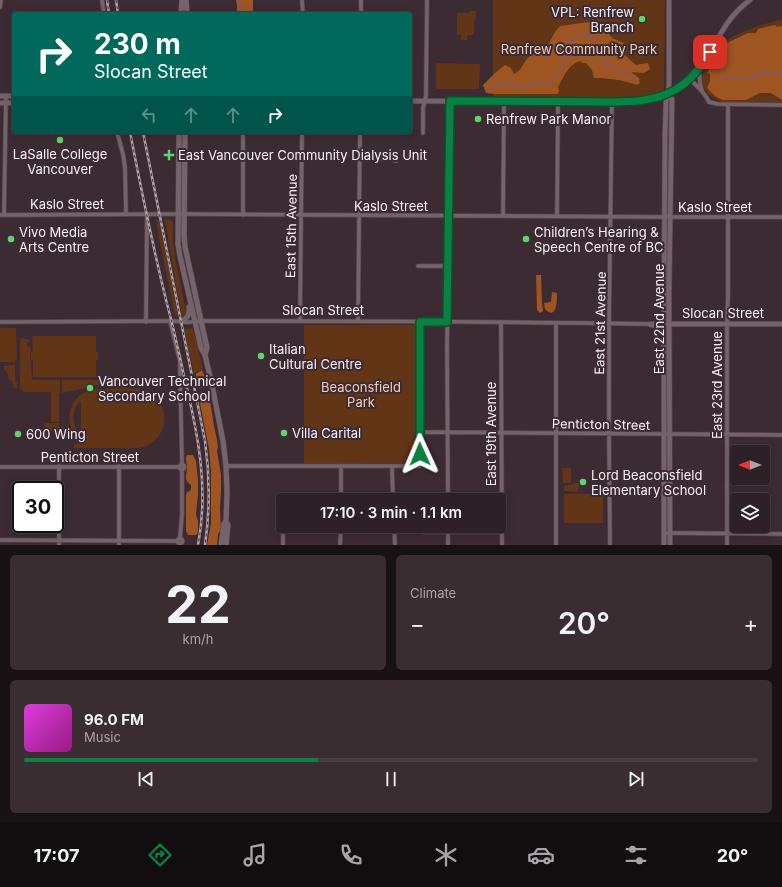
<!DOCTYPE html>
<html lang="en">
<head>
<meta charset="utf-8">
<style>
  :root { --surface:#2d2026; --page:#392d32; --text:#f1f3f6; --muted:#a7a3a7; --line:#483e43; --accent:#0b8043 }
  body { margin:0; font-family:Inter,sans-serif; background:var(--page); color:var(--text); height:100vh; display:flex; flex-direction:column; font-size:15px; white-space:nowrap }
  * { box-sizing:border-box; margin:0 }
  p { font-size:13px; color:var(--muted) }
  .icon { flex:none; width:22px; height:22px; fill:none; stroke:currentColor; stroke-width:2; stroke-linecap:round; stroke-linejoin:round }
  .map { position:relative; height:545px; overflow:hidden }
  .details { display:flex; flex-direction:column; gap:10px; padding:10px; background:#191215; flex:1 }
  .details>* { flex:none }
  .banner { position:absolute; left:12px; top:12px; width:400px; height:122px; border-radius:4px; box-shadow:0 2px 10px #0003,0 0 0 1px var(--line); background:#00695c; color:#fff; overflow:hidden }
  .needle { width:26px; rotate:270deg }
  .buttons { position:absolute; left:730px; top:445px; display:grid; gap:8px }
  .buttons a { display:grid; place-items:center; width:40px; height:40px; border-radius:4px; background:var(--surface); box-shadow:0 2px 10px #0003,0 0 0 1px var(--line); font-size:20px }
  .speed { position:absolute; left:12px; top:481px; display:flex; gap:8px; font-size:20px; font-weight:700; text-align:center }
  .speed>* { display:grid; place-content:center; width:52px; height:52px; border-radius:50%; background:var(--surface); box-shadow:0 2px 10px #0003,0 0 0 1px var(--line); line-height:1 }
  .speed .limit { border:2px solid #111; border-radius:6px; background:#fff; color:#111 }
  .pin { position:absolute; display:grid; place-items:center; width:34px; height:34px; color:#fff; margin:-17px; border-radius:8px; box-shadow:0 2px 6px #0006 }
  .me { position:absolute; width:44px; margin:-22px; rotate:359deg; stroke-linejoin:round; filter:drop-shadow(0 0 3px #0008) }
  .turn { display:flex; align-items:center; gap:14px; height:84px; padding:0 16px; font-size:18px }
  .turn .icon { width:52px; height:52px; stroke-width:2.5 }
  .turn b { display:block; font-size:28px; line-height:34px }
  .lanes { display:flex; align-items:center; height:38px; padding:0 16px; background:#0003; justify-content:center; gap:20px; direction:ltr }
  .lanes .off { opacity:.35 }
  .big { font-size:30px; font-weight:600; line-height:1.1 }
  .details .tile { flex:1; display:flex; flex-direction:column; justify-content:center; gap:6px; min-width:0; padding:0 14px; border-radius:6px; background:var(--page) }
  .details .dial { align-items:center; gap:0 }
  .dial b { font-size:52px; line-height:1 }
  .song { display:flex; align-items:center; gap:12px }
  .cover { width:48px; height:48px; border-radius:6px; background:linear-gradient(135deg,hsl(300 70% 55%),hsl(310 70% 35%)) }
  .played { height:4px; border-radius:2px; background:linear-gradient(90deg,var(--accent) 40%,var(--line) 40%) }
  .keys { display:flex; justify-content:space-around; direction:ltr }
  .heat { display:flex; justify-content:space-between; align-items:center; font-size:22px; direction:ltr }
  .details .tiles { flex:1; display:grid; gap:10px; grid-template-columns:1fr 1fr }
  .tile:last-child { grid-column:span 2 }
  .trip { position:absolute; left:276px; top:493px; width:230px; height:40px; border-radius:4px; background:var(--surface); box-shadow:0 2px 10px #0003,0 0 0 1px var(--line); font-weight:600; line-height:40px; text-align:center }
  .menu { display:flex; height:64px; justify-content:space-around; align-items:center; background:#120d0f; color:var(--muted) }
  .menu .icon { width:28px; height:28px }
  .menu .selected { color:var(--accent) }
  .menu b { font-size:18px; color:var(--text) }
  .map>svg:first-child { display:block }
</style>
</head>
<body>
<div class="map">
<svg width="782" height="545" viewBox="0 0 782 545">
  <rect width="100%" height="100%" fill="#3c2b33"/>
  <path fill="#623517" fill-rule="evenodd" d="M493 0H665L664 90C657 97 643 96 633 97H493Z
    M469 11H476V16L474 21V35H467V40H461V35H457V14H458V13H469Z
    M782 19V103L721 102 712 97 708 94 702 85 701 77 722 41 730 39V38L752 28Z
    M436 63 480 64 479 89H436Z
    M668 102H669L668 210 667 211V122Z
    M156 220H159L178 315 175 316 163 258Z
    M165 220H171L173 222V241L175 258 186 311V315L182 316 175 280Z
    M304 325H417L418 463 304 464Z
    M0 328H16L17 358 15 362H0Z
    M184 328 187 329 192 328 194 332 203 369 194 374Z
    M32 336H96V351L98 352V360H96V377H33V361L31 360V352H33Z
    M20 338 28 339 30 342H27V346L31 347V349L30 351 32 380H60V392L59 393V422H51V392H24L20 388Z
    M15 365V381L17 383V388H14L12 381 8 379C9 374 8 372 4 370V366Z
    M98 378 109 379 115 381 62 393V380H97Z
    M98 389C112 389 135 386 147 391 170 401 170 435 148 445 137 450 125 448 114 448 101 448 88 448 74 448V444L82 443C60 425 68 391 98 389ZM81 401V436C72 426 70 409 81 401Z
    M44 423H59V431H44Z
    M665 440H667L668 526 667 527H666Z
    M562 468H571V483H563Z
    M573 483H579L578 490 577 492 564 491V487L566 485H571Z
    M564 494H603V523H564Z"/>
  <path fill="#9f5522" d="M236 0H253V14H237V5Z
    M589 22 602 24 612 38 624 43 620 51 636 65 648 63 650 69 644 73 631 72 639 78 640 83 637 85C623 80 610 78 594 78L592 70 586 63H582L581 61C569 63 563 78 558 87L559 92 557 94H495L486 93 483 85 494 74 505 65 511 68 514 74C523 69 521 66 527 59 532 53 539 50 547 47L555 32 560 26Z
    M775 25 777 27 782 26V100L771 93H760L746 100H723L716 97 707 88 710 81V74L707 73 725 44 748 33H756L758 29Z
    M536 275H541C542 287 541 299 543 311L540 313 537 310Z
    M552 292 557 293C557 300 557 321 545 309L544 303 551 302Z
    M202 370 208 383V387L202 388H198L196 383V374Z
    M203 394 208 396 210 401 214 426 217 440 218 447 217 451 221 475V491L220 508 221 530 218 534 217 545H207L211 523V471L209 449 200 403V397Z
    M187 455H193L196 461 198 480V494L196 514 198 521V532L196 535H188L186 531V495L187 492 190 491 191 488V485C183 479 187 476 187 467 187 464 186 461 186 457Z"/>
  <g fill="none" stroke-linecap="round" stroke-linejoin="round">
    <path stroke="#6159a4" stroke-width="1" d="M239 0 242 14
      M721 80 739 77 747 79 754 78 757 73 782 72
      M488 89C496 85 501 81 511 84 514 86 519 88 523 88 528 88 529 84 534 83 538 81 542 83 546 83 555 83 561 71 564 64 567 57 564 55 564 49 564 47 565 45 566 43L572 41 577 35 584 34 591 36 594 42 602 50V56L609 67C621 68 627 75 637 81"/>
    <defs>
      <path id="minor" d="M102 0 104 14
        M302 0 303 14
        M0 7 1 0
        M361 14V0
        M699 70 700 83 702 91
        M690 79C697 87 705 92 709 102L718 104 782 105
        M117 132 123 154 125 168 126 214
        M423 133V108L426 96 427 0
        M360 159H392L396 161
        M0 215 184 214 661 217H782
        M4 215 6 96
        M243 215V132
        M503 216 504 101
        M557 216 558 101
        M418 266H448
        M170 321 180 361V369L182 464
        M300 321 302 132
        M358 321 360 132
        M0 322 174 321C182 321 188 324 195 321 345 321 496 321 647 324L659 323 664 324
        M146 322 147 215
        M501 322 502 545
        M556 323V545
        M650 325C655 327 659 327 664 324
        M419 432 782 435
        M179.5 467a2.5 2.5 0 1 1 5 0a2.5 2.5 0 1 1-5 0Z
        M119 466V545
        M226 466H420V322
        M392 466 393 500
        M0 467H179
        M283 500V495
        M341 500V466
        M448 500 447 347 450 101
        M394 526 395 545
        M448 526V545
        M423 532H502
        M667 533 782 534
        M180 538 182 514V469
        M177.5 541a2.5 2.5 0 1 1 5 0a2.5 2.5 0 1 1-5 0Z
        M0 540 177 541
        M59 545V466
        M283 545V526
        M340 545 341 526
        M610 545 609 434V323L612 101
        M727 545V329L728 294V104"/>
      <path id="tertiary" d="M668 94 672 99 669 293 670 545
        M0 96H14
        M410 101 616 102C628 101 641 102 653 99 680 94 699 74 712 50 722 30 731 14 750 0
        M0 103H14
        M668 324H782
        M664 545V299L665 133 666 102 668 94 669 86V0"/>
      <path id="secondary" d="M186 0 187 14
        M181 14 182 0
        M179 132 178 244 180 256 201 348 205 355 212 385 223 441 226 466 227 493 226 521 228 525 226 545
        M185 132 184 236 185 247 207 348 205 355
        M183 321C188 317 190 314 189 307
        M221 545 224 524 226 521"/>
    </defs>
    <use href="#minor" stroke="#56484f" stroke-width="5"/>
    <use href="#tertiary" stroke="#56484f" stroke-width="6"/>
    <use href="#secondary" stroke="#56484f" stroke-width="6"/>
    <use href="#minor" stroke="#75626b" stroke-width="3.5"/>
    <use href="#tertiary" stroke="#75626b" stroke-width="4.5"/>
    <use href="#secondary" stroke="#75626b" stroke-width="5"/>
    <defs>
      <path id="rail" d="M107 0 109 14
        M116 0 118 14
        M130 132C141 189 153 247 167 304 174 329 179 355 185 380 198 434 209 489 198 545
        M143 132 205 441C210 476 210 510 205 545"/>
    </defs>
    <use href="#rail" stroke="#b1a3aa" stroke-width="2.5"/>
    <use href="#rail" stroke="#3c2b33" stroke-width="1" stroke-dasharray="3" stroke-linecap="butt"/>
  </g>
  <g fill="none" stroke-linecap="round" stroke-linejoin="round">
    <defs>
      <path id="route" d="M420 454V322H447L450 101 616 102C625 101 635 102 644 100 675 96 695 79 710 52"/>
    </defs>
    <use href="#route" stroke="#07532c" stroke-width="10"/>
    <use href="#route" stroke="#0b8043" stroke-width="7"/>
  </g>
  <g fill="#5dd56c" stroke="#3c2b33" stroke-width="1.5">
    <circle cx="642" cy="19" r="4"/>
    <circle cx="478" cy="119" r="4"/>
    <circle cx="60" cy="140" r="4"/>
    <path d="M167 149h4v4h4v4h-4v4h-4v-4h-4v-4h4z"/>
    <circle cx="11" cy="239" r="4"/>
    <circle cx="526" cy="239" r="4"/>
    <circle cx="261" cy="356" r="4"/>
    <circle cx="90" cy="388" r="4"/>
    <circle cx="284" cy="433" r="4"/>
    <circle cx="18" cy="434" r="4"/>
    <circle cx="583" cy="482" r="4"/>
  </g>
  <g text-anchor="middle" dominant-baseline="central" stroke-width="4" stroke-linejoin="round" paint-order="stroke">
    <g font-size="13" fill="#faeff4" stroke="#3c2b33" text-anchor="start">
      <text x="634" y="12" text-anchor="end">VPL: Renfrew<tspan x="634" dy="15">Branch</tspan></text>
      <text x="486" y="119">Renfrew Park Manor</text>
      <text x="60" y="154" text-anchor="middle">LaSalle College<tspan x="60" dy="15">Vancouver</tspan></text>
      <text x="178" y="155">East Vancouver Community Dialysis Unit</text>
      <text x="19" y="232">Vivo Media<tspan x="19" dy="15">Arts Centre</tspan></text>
      <text x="534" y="232">Children’s Hearing &amp;<tspan x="534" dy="15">Speech Centre of BC</tspan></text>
      <text x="269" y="349">Italian<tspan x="269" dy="15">Cultural Centre</tspan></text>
      <text x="98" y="381">Vancouver Technical<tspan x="98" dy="15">Secondary School</tspan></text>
      <text x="292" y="433">Villa Carital</text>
      <text x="26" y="434">600 Wing</text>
      <text x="591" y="475">Lord Beaconsfield<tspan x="591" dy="15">Elementary School</tspan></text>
    </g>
    <g font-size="13" fill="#f7cdb4" stroke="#3c2b33">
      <text x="579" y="49">Renfrew Community Park</text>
      <text x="361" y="387">Beaconsfield<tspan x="361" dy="15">Park</tspan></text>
    </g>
    <g font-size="13" fill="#faeff4" stroke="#3c2b33">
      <text x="67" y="204">Kaslo Street</text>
      <text x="391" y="206">Kaslo Street</text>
      <text x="715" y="207">Kaslo Street</text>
      <text transform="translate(291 226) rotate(-89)">East 15th Avenue</text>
      <text x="323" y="310">Slocan Street</text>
      <text x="723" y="313">Slocan Street</text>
      <text transform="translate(659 319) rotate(-90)">East 22nd Avenue</text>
      <text transform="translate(600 323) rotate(-89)">East 21st Avenue</text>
      <text transform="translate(717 385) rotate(-90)">East 23rd Avenue</text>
      <text transform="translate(601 424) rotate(1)">Penticton Street</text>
      <text transform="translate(491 434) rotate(-90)">East 19th Avenue</text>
      <text x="90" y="457">Penticton Street</text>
    </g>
  </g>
</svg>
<div class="buttons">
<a><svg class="needle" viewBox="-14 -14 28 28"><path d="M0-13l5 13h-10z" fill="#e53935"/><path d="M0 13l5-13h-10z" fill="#a7a3a7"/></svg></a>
<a><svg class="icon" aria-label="layers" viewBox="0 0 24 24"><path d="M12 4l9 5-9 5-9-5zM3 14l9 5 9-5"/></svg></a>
</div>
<div class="speed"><div class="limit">30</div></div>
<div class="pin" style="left:710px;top:52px;background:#d93025"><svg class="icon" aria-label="arrive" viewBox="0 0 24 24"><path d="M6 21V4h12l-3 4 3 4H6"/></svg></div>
<svg class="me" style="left:420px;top:454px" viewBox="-20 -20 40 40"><path d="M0-17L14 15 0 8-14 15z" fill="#0b8043" stroke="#fff" stroke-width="4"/></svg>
<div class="trip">17:10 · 3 min · 1.1 km</div>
<div class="banner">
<div class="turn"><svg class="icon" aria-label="right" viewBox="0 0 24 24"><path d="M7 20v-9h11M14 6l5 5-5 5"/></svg><div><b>230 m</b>Slocan Street</div></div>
<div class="lanes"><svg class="icon off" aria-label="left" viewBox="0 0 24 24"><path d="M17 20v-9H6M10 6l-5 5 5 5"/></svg><svg class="icon off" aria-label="ahead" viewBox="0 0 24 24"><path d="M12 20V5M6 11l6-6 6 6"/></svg><svg class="icon off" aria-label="ahead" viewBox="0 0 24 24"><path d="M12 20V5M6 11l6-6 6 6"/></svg><svg class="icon" aria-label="right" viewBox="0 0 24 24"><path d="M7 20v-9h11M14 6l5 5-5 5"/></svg></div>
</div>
</div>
<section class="details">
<div class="tiles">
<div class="tile dial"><b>22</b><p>km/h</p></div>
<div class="tile"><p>Climate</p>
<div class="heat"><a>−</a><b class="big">20°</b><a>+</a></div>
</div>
<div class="tile">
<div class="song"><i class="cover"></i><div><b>96.0 FM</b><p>Music</p></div></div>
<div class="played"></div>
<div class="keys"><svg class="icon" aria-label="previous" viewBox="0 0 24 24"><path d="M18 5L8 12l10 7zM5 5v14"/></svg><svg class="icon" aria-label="pause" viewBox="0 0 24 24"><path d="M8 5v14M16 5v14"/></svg><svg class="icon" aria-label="next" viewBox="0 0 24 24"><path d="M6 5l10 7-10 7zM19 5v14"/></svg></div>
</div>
</div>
</section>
<nav class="menu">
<b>17:07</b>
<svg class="icon selected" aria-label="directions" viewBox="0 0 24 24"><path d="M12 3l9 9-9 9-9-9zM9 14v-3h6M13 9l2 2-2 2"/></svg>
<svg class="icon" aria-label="music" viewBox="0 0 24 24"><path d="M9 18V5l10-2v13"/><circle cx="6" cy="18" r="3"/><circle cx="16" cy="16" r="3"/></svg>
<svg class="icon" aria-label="phone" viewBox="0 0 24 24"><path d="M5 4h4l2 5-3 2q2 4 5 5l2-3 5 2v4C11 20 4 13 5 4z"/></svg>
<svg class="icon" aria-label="climate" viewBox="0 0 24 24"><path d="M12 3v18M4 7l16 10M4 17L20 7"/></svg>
<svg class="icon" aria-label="car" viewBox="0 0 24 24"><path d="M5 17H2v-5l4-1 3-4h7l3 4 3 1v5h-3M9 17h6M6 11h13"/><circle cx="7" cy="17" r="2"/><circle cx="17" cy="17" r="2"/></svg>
<svg class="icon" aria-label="filters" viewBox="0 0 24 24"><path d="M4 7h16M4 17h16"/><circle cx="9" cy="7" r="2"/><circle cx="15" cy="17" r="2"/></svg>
<b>20°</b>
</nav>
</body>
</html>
